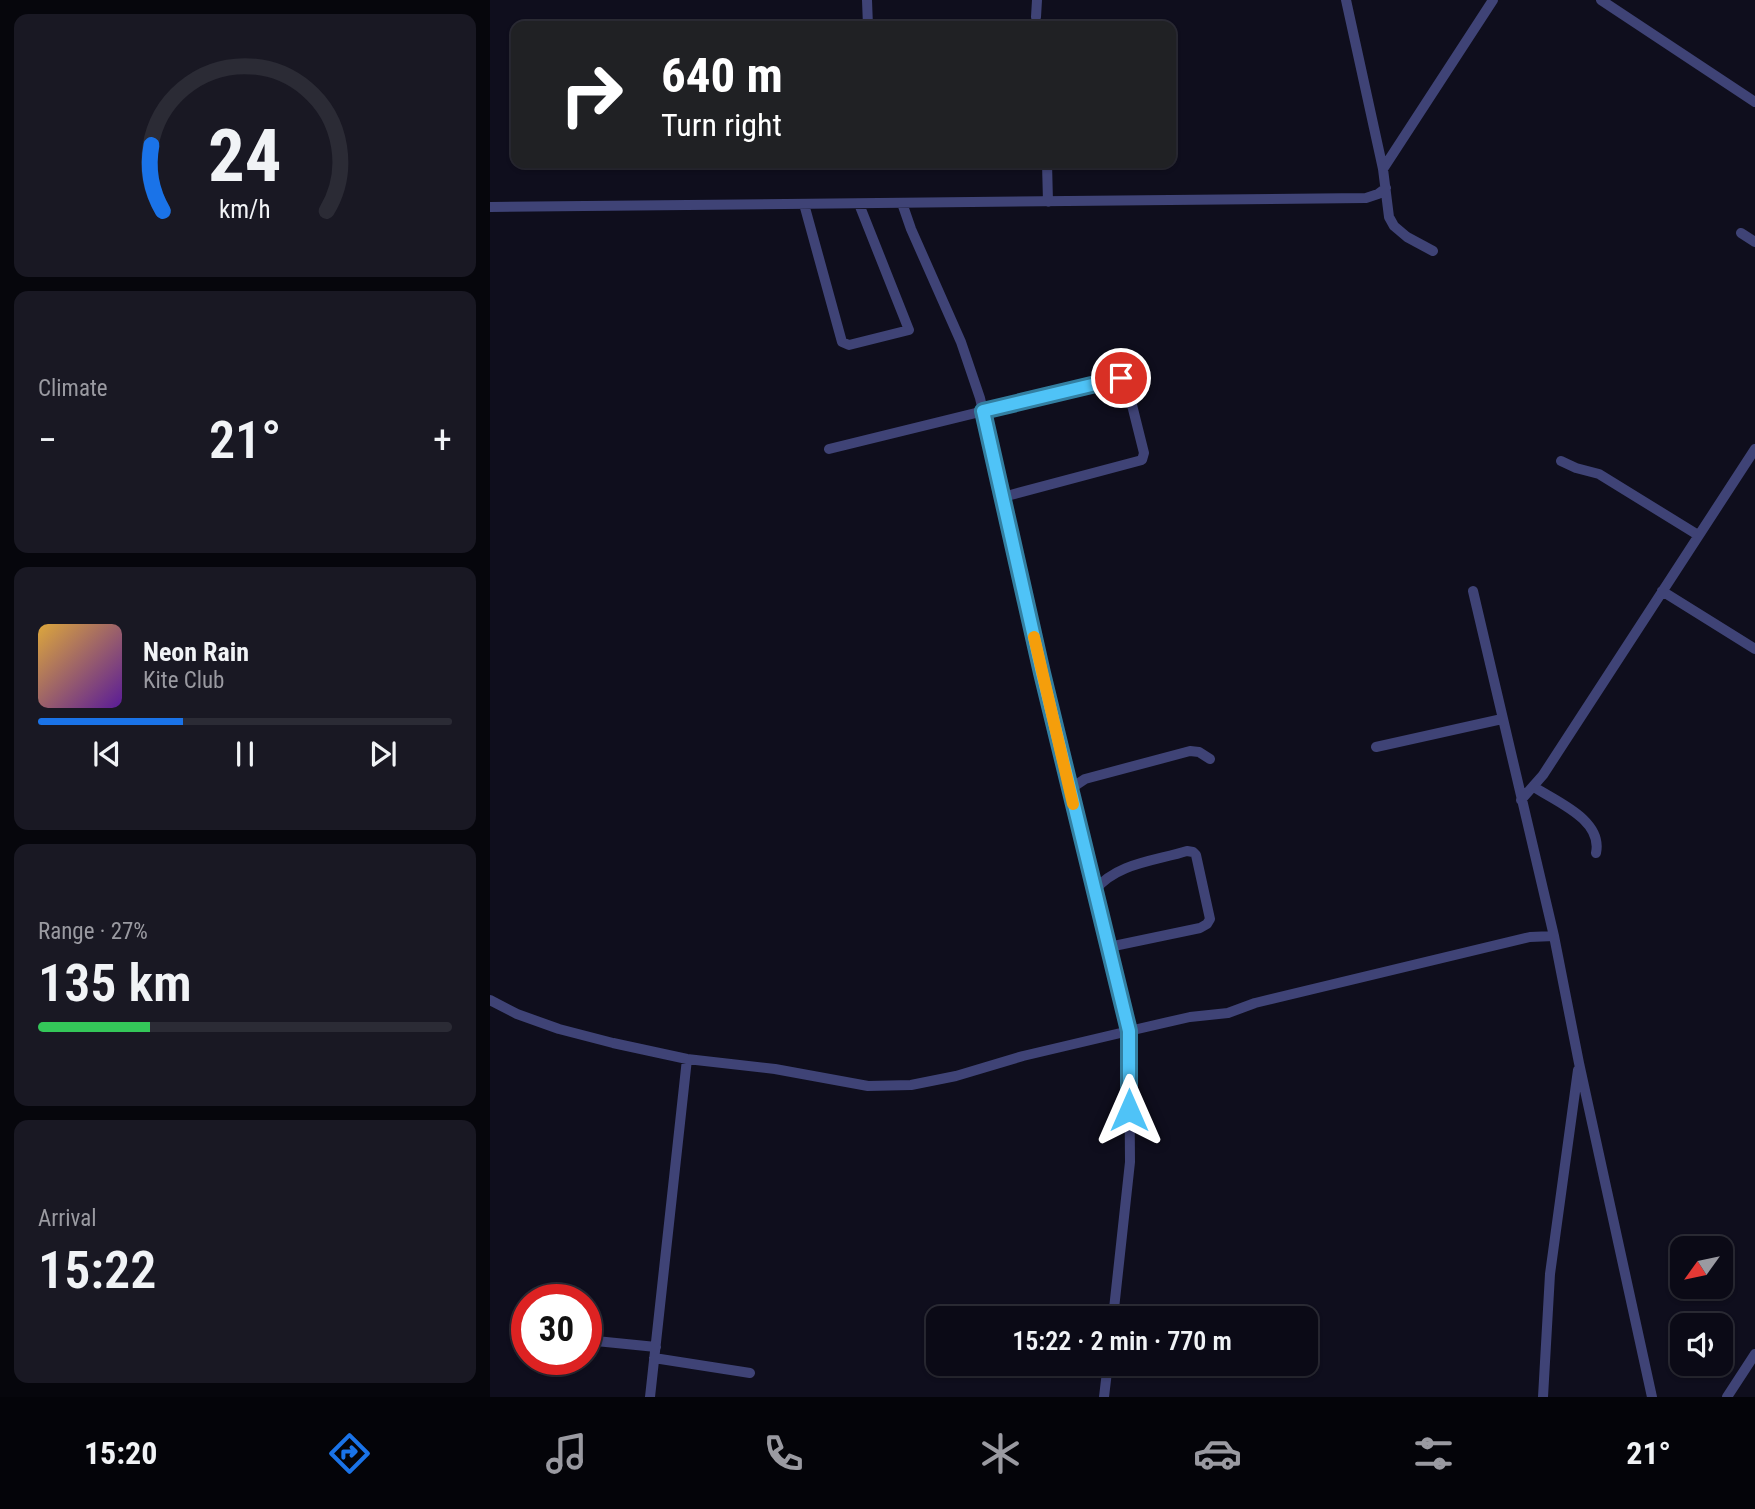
<!DOCTYPE html>
<html lang="en">
<head>
<meta charset="utf-8">
<style>
  :root { --surface:#0b0a16; --page:#191823; --text:#f1f3f6; --muted:#9a9aa1; --line:#2b2b35; --accent:#1a73e8 }
  body { margin:0; font-family:"Roboto Condensed",sans-serif; background:var(--page); color:var(--text); height:100vh; display:flex; flex-direction:column; font-size:26px; white-space:nowrap }
  * { box-sizing:border-box; margin:0 }
  p { font-size:23px; color:var(--muted) }
  .icon { flex:none; width:38px; height:38px; fill:none; stroke:currentColor; stroke-width:2; stroke-linecap:round; stroke-linejoin:round }
  .map { position:relative; flex:1; overflow:hidden }
  .side { display:flex; flex-direction:column; gap:14px; padding:14px; background:#06060c; width:490px }
  .side>* { flex:none }
  .guide { position:absolute; left:21px; top:21px; width:665px; height:147px; border-radius:14px; box-shadow:0 2px 5px #0004,0 0 0 2px var(--line); background:#202124; color:#fff; overflow:hidden }
  .needle { width:46px; rotate:237deg }
  .buttons { position:absolute; left:1180px; top:1236px; display:grid; gap:14px }
  .buttons a { display:grid; place-items:center; width:63px; height:63px; border-radius:14px; background:var(--surface); box-shadow:0 2px 5px #0004,0 0 0 2px var(--line); font-size:35px }
  .speed { position:absolute; left:21px; top:1284px; display:flex; gap:14px; font-size:35px; font-weight:700; text-align:center }
  .speed>* { display:grid; place-content:center; width:91px; height:91px; border-radius:50%; background:var(--surface); box-shadow:0 2px 5px #0004,0 0 0 2px var(--line); line-height:1 }
  .speed .limit { border:10px solid #d22; background:#fff; color:#111 }
  .pin { position:absolute; display:grid; place-items:center; width:60px; height:60px; color:#fff; margin:-30px; border:4px solid #fff; border-radius:50%; box-shadow:0 2px 7px #0007 }
  .me { position:absolute; width:77px; margin:-38px; rotate:0deg; stroke-linejoin:round; filter:drop-shadow(0 0 5px #0008) }
  .turn { display:flex; align-items:center; gap:24px; height:147px; padding:0 35px; font-size:32px }
  .turn .icon { width:91px; height:91px; stroke-width:2.5 }
  .turn b { display:block; font-size:49px; line-height:60px }
  .big { font-size:52px; font-weight:600; line-height:1.1 }
  .side .widget { flex:1; display:flex; flex-direction:column; justify-content:center; gap:10px; min-width:0; padding:0 24px; border-radius:14px; background:var(--page) }
  .side .dial { align-items:center; gap:0 }
  .dial svg { height:182px; overflow:visible; fill:none; stroke:var(--line); stroke-width:7; stroke-linecap:round; text-anchor:middle }
  .dial text { fill:var(--text); stroke:none }
  .song { display:flex; align-items:center; gap:21px }
  .cover { width:84px; height:84px; border-radius:10px; background:linear-gradient(135deg,hsl(40 70% 55%),hsl(270 70% 35%)) }
  .played { height:7px; border-radius:4px; background:linear-gradient(90deg,var(--accent) 35%,var(--line) 35%) }
  .keys { display:flex; justify-content:space-around; direction:ltr }
  .heat { display:flex; justify-content:space-between; align-items:center; font-size:38px; direction:ltr }
  .charge { height:10px; border-radius:5px; background:linear-gradient(90deg,#34c759 27%,var(--line) 0) }
  .trip { position:absolute; left:436px; top:1306px; width:392px; height:70px; border-radius:14px; background:var(--surface); box-shadow:0 2px 5px #0004,0 0 0 2px var(--line); font-weight:600; line-height:70px; text-align:center }
  .tab-bar { display:flex; height:112px; justify-content:space-around; align-items:center; background:#040409; color:var(--muted) }
  .tab-bar .icon { width:49px; height:49px }
  .tab-bar .active { color:var(--accent) }
  .tab-bar b { font-size:32px; color:var(--text) }
  main { display:flex; flex:1; min-height:0 }
  .map>svg:first-child { display:block }
</style>
</head>
<body>
<main>
<section class="side">
<div class="widget dial"><svg viewBox="0 0 100 80">
<path d="M14 69A42 42 0 1 1 86 69"/>
<path d="M14 69A42 42 0 0 1 9 40" stroke="#1a73e8"/>
<text x="50" y="56" font-size="32" font-weight="700">24</text>
<text x="50" y="72" font-size="11">km/h</text>
</svg></div>
<div class="widget"><p>Climate</p>
<div class="heat"><a>−</a><b class="big">21°</b><a>+</a></div>
</div>
<div class="widget">
<div class="song"><i class="cover"></i><div><b>Neon Rain</b><p>Kite Club</p></div></div>
<div class="played"></div>
<div class="keys"><svg class="icon" aria-label="previous" viewBox="0 0 24 24"><path d="M18 5L8 12l10 7zM5 5v14"/></svg><svg class="icon" aria-label="pause" viewBox="0 0 24 24"><path d="M8 5v14M16 5v14"/></svg><svg class="icon" aria-label="next" viewBox="0 0 24 24"><path d="M6 5l10 7-10 7zM19 5v14"/></svg></div>
</div>
<div class="widget"><p>Range · 27%</p><b class="big">135 km</b><div class="charge"></div></div>
<div class="widget"><p>Arrival</p><b class="big">15:22</b></div>
</section>
<div class="map">
<svg width="1265" height="1397" viewBox="0 0 1265 1397">
  <rect width="100%" height="100%" fill="#0f0e1d"/>
  <g fill="none" stroke-linecap="round" stroke-linejoin="round">
    <path stroke="#3f4376" stroke-width="10" d="M377 0 378 26
      M856 0 893 169 899 217 904 226 917 237 943 251
      M1111 0 1265 102
      M546 17 547 0
      M557 163 558 202
      M893 169 1003 0
      M412 203 421 229 471 342 490 398 552 673 639 1031 640 1162 623 1318
      M314 204 352 342 359 345 419 330 369 204
      M0 207 876 198 888 194 896 188
      M1251 233 1265 242
      M339 449 628 378 636 381 654 453 652 460 513 497
      M1071 461 1086 468 1109 474 1208 535
      M983 591 1064 936 1089 1063 1162 1397
      M1172 591 1265 649
      M886 747 1012 719
      M1044 787C1067 802 1113 820 1106 853
      M580 789 595 779 700 751 709 752 720 759
      M1031 800 1053 775 1265 449
      M605 890C627 863 665 861 697 851L703 852 706 855 720 919 717 924 710 928 619 947
      M0 1000 27 1014 69 1029 123 1043 197 1059 285 1069 378 1086 421 1085 466 1076 533 1056 639 1031 700 1017 738 1013 765 1003 1040 937 1064 936
      M96 1340 166 1347
      M164 1358 260 1373
      M160 1397 197 1059
      M614 1397 618 1363
      M1053 1397 1060 1274 1088 1070
      M1237 1397 1265 1354"/>
  </g>
  <g fill="none" stroke-linecap="round" stroke-linejoin="round">
    <defs>
      <path id="route" d="M631 378 493 411 552 673 639 1031V1110"/>
    </defs>
    <use href="#route" stroke="#337fa1" stroke-width="18"/>
    <use href="#route" stroke="#4fc3f7" stroke-width="12"/>
    <path stroke="#f59e0b" stroke-width="12" d="M544 637 583 804"/>
  </g>
</svg>
<div class="buttons">
<a><svg class="needle" viewBox="-14 -14 28 28"><path d="M0-13l5 13h-10z" fill="#e53935"/><path d="M0 13l5-13h-10z" fill="#9a9aa1"/></svg></a>
<a><svg class="icon" aria-label="sound" viewBox="0 0 24 24"><path d="M4 9h4l5-4v14l-5-4H4zM17 9q2 3 0 6"/></svg></a>
</div>
<div class="speed"><div class="limit">30</div></div>
<div class="pin" style="left:631px;top:378px;background:#d93025"><svg class="icon" aria-label="arrive" viewBox="0 0 24 24"><path d="M6 21V4h12l-3 4 3 4H6"/></svg></div>
<svg class="me" style="left:639px;top:1110px" viewBox="-20 -20 40 40"><path d="M0-17L14 15 0 8-14 15z" fill="#4fc3f7" stroke="#fff" stroke-width="4"/></svg>
<div class="trip">15:22 · 2 min · 770 m</div>
<div class="guide">
<div class="turn"><svg class="icon" aria-label="right" viewBox="0 0 24 24"><path d="M7 20v-9h11M14 6l5 5-5 5"/></svg><div><b>640 m</b>Turn right</div></div>
</div>
</div>
</main>
<nav class="tab-bar">
<b>15:20</b>
<svg class="icon active" aria-label="directions" viewBox="0 0 24 24"><path d="M12 3l9 9-9 9-9-9zM9 14v-3h6M13 9l2 2-2 2"/></svg>
<svg class="icon" aria-label="music" viewBox="0 0 24 24"><path d="M9 18V5l10-2v13"/><circle cx="6" cy="18" r="3"/><circle cx="16" cy="16" r="3"/></svg>
<svg class="icon" aria-label="phone" viewBox="0 0 24 24"><path d="M5 4h4l2 5-3 2q2 4 5 5l2-3 5 2v4C11 20 4 13 5 4z"/></svg>
<svg class="icon" aria-label="climate" viewBox="0 0 24 24"><path d="M12 3v18M4 7l16 10M4 17L20 7"/></svg>
<svg class="icon" aria-label="car" viewBox="0 0 24 24"><path d="M5 17H2v-5l4-1 3-4h7l3 4 3 1v5h-3M9 17h6M6 11h13"/><circle cx="7" cy="17" r="2"/><circle cx="17" cy="17" r="2"/></svg>
<svg class="icon" aria-label="filters" viewBox="0 0 24 24"><path d="M4 7h16M4 17h16"/><circle cx="9" cy="7" r="2"/><circle cx="15" cy="17" r="2"/></svg>
<b>21°</b>
</nav>
</body>
</html>
